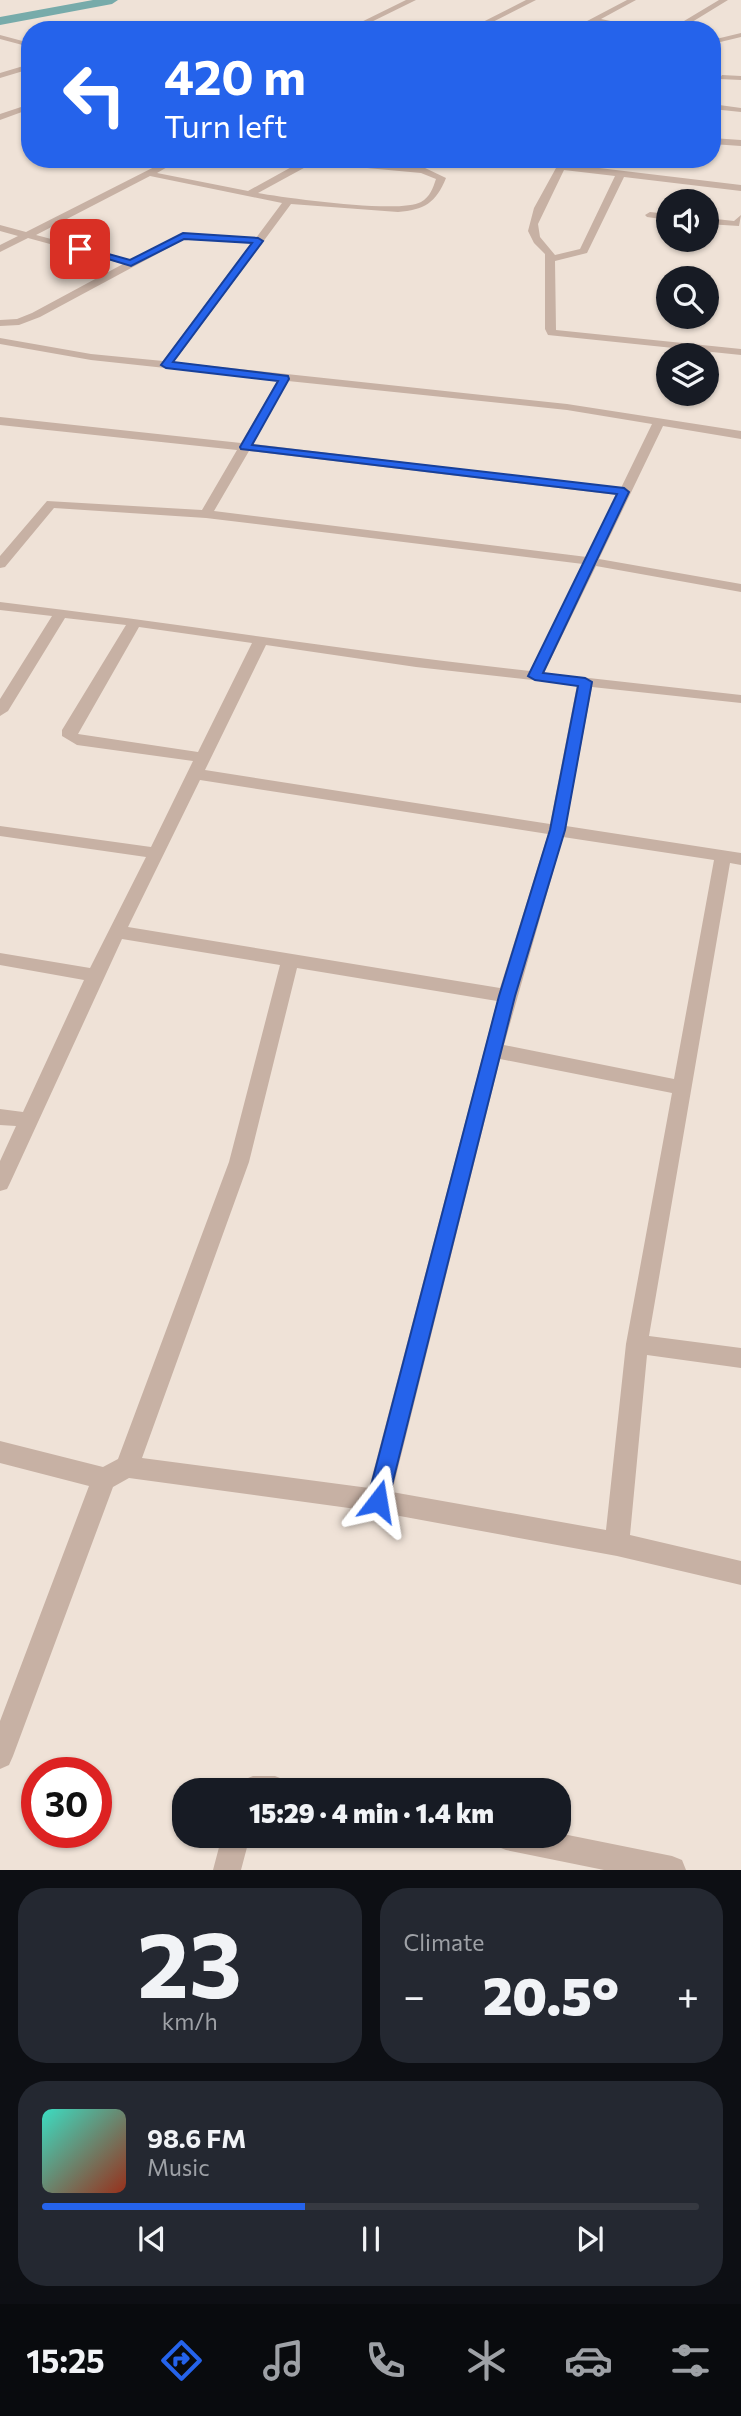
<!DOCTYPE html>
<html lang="en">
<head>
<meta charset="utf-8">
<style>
  :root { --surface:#171b24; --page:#242831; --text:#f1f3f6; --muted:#9ea1a6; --line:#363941; --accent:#2563eb }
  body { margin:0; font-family:Commissioner,sans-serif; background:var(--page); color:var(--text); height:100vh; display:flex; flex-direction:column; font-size:26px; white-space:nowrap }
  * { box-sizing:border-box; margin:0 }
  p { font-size:23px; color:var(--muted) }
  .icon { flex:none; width:38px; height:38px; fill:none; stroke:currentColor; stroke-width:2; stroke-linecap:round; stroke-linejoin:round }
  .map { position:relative; height:1870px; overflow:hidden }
  .sheet { display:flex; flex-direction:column; gap:18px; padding:18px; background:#0d0f14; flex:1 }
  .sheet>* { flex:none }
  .banner { position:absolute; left:21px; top:21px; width:700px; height:147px; border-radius:28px; box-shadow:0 2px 5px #0004; background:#2563eb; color:#fff; overflow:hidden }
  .tools { position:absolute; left:656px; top:189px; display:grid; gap:14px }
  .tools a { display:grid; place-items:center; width:63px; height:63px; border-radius:50%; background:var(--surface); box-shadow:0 2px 5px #0004; font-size:35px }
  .speed { position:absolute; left:21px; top:1757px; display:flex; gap:14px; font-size:35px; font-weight:700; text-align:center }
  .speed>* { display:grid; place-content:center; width:91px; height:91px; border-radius:50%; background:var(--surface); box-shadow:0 2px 5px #0004; line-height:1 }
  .speed .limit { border:10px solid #d22; background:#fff; color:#111 }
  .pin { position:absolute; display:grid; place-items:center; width:60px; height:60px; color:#fff; margin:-30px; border-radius:14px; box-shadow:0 4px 10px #0006 }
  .me { position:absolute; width:77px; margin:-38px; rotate:14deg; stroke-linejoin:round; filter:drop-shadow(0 0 5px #0008) }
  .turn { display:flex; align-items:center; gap:24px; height:147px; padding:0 28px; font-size:32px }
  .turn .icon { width:91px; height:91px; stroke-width:2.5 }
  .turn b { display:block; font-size:49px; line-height:60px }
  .big { font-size:52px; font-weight:800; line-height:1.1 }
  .sheet .tile { flex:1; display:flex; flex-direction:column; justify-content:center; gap:10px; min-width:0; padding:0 24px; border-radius:28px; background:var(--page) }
  .sheet .dial { align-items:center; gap:0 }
  .dial b { font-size:91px; line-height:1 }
  .song { display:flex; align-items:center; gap:21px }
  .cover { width:84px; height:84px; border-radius:10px; background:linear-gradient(135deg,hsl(170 70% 55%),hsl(10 70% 35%)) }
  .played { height:7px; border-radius:4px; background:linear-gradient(90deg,var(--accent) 40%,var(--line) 40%) }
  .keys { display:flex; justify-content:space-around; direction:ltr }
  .heat { display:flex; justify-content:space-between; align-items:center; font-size:38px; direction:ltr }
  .sheet .tiles { flex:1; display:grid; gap:18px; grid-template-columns:1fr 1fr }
  .tile:last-child { grid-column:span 2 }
  .trip { position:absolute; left:172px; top:1778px; width:399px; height:70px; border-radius:28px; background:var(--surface); box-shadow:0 2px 5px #0004; font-weight:800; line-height:70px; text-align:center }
  .tabs { display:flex; height:112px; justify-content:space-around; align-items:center; background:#090b0e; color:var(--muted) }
  .tabs .icon { width:49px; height:49px }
  .tabs .selected { color:var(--accent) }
  .tabs b { font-size:32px; color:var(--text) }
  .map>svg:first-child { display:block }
</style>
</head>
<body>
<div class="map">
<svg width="741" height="1870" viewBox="0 0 741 1870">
  <rect width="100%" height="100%" fill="#efe2d7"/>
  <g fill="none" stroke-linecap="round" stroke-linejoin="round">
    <path fill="#77abaa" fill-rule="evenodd" d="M93 0H118L112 4 0 25V17Z"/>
    <path fill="#c7b1a4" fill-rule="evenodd" d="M406 0H416L355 30H345Z
      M526 0H536L477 30H467Z
      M627 0H636L601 19 653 30C634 30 615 22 597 23 588 23 581 30 570 30Z
      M719 0H728L679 30H669Z
      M249 23 252 27 234 30 235 28Z
      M741 33V37L712 44V40Z
      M0 35 30 43V47L0 39Z
      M30 64V69L0 78V73Z
      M722 75 741 76V80L719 79Z
      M30 104V109L0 120V114Z
      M712 104 741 108V112L712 109Z
      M712 138 741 140V146L712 144Z
      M170 159H181L157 173 248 191 306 159 423 167 446 178C436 203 424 210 398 212L291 204 174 362 567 404 741 431V439L663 426 599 559 741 584V592L596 566 544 673 741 695V703L592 687 566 826 741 853V865L730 863 649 1336 741 1348V1368L647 1355 630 1535 741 1561V1585L617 1556 378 1512 129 1478 113 1487 13 1756 9 1765 0 1769V1721L89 1486 0 1463V1441L103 1467 118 1459 229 1162 280 965 122 939 10 1183 7 1189 0 1191V1161L16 1126 0 1125V1109L23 1112 84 980 0 965V953L90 968 146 857 0 836V826L151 847 193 761 77 745 62 736V730L126 625 65 618 8 711 0 716V699L52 616 0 610V602C177 623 353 652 530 671L583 564 206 518 54 508 5 567 0 568V556L47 501 202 510 237 450 0 425V417L241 443 278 380 91 360 0 344V338L91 354 163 361 251 243 185 239 40 317 19 325 0 326V320L17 319 32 313 123 264 28 238 0 252V245L18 236 0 231V225L26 232ZM313 163 421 173 436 179C433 188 430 197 421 202 400 214 286 198 258 193ZM150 176 282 203 256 238 183 233 131 260 36 235ZM288 381 567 410 652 424 621 488 253 444ZM249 451 617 495 587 557 214 511ZM139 627 252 643 198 752 78 734ZM266 645 416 667 577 685 550 824 205 770ZM200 780 548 834 500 988 128 927ZM563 837 714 860 674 1079 504 1045ZM297 968 497 1001 369 1488 142 1458 249 1162ZM500 1059 672 1093 626 1344 606 1530 392 1492Z
      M524 159 741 185V191L624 177 587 253 555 261 556 330 741 349V355L548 335 545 329V254L534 243 528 231 534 208 556 168ZM564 170 615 176 580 249 555 255 540 237 538 224Z
      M650 212 668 214V220L647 217 645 215Z
      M741 215 739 226 707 224V218L734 221Z
      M253 1776H275L285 1780 289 1790H240L243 1780Z
      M558 1833 672 1856 682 1860 686 1870H604L506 1850 496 1846 492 1836H558Z
      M222 1836H250L241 1870H213Z"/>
  </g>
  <path fill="#2563eb" stroke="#184099" stroke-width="2" d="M183 233 258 238 263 241 173 362 288 376 289 379 252 445 624 488 629 492 543 673 585 678 592 682 565 830 515 996 388 1501 385 1509 378 1512 370 1509 367 1501 499 996 550 830 578 686 535 680 528 676 617 494 241 449 240 447 278 381 166 368 161 365 252 243 184 239 131 266 75 249 80 246 130 260Z"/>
</svg>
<div class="tools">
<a><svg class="icon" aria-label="sound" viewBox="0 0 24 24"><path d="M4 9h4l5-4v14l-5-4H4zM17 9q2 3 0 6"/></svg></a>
<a><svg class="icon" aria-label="search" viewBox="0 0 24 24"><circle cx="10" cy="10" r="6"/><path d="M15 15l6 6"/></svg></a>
<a><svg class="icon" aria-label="layers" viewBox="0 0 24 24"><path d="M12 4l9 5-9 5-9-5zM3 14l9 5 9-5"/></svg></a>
</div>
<div class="speed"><div class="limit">30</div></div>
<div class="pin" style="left:80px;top:249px;background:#d93025"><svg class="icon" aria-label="arrive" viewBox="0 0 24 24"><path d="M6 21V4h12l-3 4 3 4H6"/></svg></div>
<svg class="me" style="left:378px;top:1501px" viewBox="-20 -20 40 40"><path d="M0-17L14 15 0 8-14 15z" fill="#2563eb" stroke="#fff" stroke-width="4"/></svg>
<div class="trip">15:29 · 4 min · 1.4 km</div>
<div class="banner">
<div class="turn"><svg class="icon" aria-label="left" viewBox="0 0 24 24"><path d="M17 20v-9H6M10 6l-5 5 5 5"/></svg><div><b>420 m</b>Turn left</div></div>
</div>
</div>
<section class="sheet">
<div class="tiles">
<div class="tile dial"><b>23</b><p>km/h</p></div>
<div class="tile"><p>Climate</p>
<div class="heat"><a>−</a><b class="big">20.5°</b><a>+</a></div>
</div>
<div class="tile">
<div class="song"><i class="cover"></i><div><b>98.6 FM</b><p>Music</p></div></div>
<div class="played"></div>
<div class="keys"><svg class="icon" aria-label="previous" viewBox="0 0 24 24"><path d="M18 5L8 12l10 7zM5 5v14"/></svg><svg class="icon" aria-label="pause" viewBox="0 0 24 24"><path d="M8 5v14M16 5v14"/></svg><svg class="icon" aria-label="next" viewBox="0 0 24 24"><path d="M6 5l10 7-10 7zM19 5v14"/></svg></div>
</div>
</div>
</section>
<nav class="tabs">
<b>15:25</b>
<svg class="icon selected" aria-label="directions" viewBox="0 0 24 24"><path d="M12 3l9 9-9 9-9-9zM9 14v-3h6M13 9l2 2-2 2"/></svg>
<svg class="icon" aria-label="music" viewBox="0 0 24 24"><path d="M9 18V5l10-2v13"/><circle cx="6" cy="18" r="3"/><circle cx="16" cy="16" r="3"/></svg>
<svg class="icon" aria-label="phone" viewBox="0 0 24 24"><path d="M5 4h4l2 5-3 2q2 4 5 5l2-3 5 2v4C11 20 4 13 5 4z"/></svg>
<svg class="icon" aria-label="climate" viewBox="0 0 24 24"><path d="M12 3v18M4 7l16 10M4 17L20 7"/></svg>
<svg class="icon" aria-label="car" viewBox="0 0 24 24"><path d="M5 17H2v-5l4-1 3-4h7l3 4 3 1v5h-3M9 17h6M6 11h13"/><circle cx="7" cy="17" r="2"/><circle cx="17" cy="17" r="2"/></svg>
<svg class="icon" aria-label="filters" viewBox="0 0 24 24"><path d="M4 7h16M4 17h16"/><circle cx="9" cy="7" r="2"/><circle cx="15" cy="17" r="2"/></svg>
</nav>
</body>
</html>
